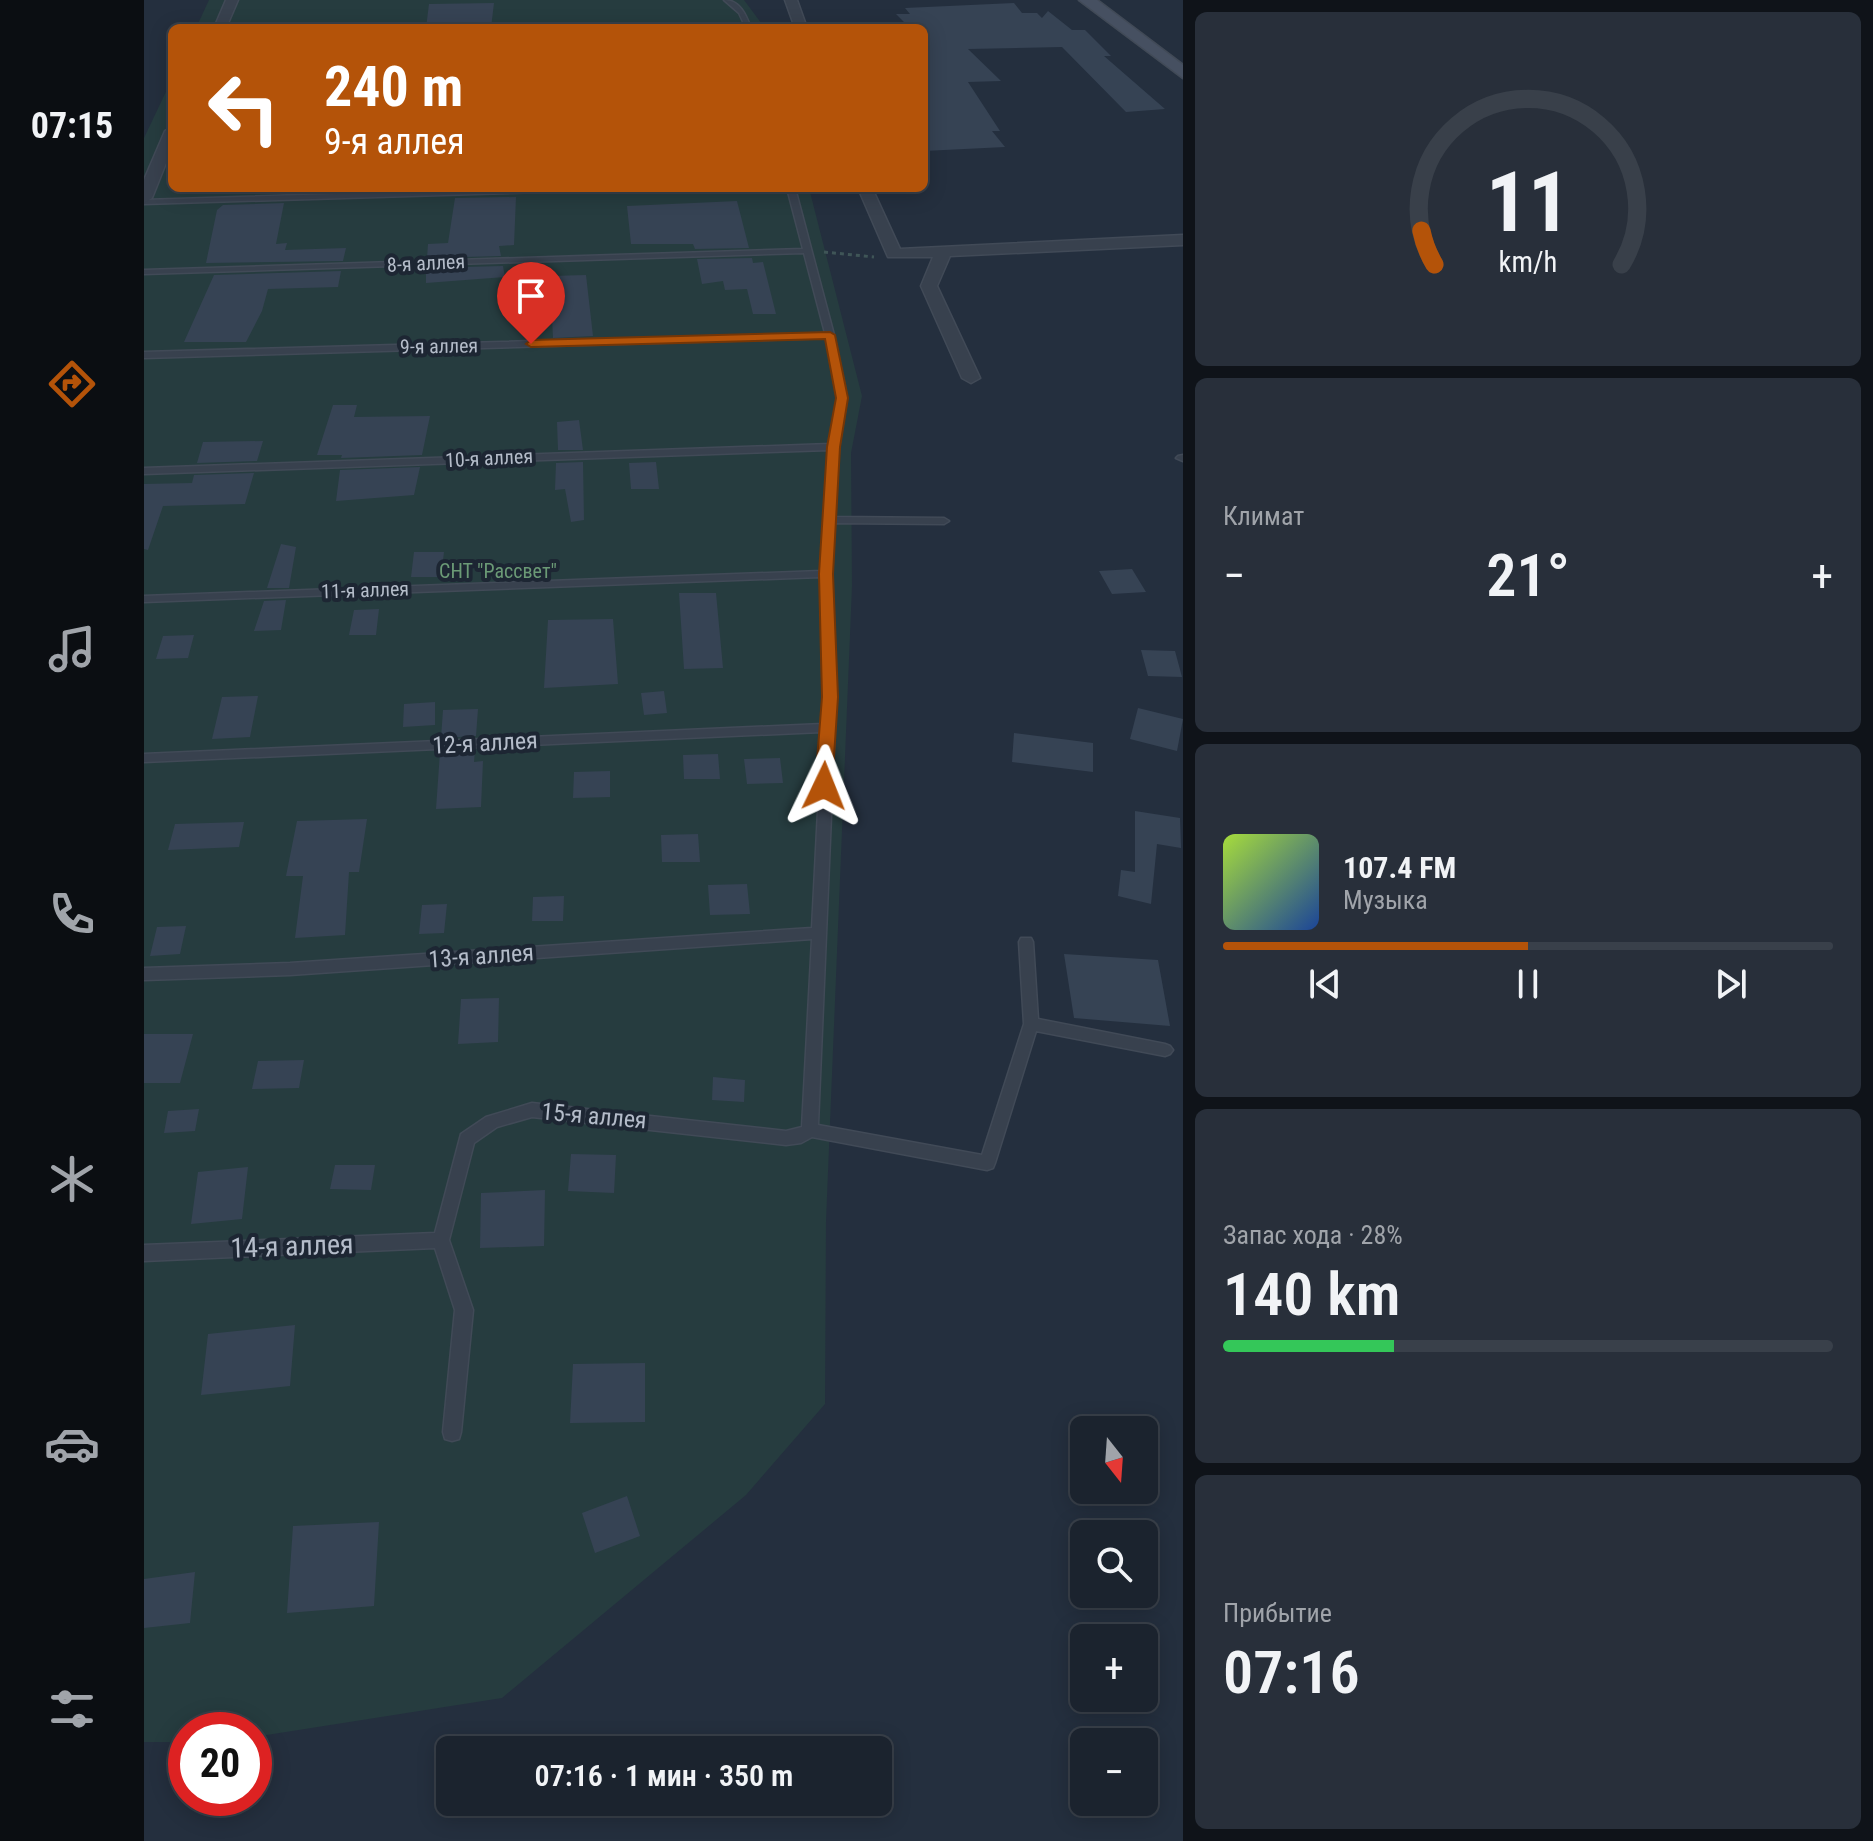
<!DOCTYPE html>
<html lang="ru">
<head>
<meta charset="utf-8">
<style>
  :root { --surface:#1b232e; --page:#282f3a; --text:#f1f3f6; --muted:#a0a4aa; --line:#39404a; --accent:#b45309 }
  body { margin:0; font-family:"Roboto Condensed",sans-serif; background:var(--page); color:var(--text); height:100vh; display:flex; flex-direction:column; font-size:30px; white-space:nowrap }
  * { box-sizing:border-box; margin:0 }
  p { font-size:26px; color:var(--muted) }
  .icon { flex:none; width:44px; height:44px; fill:none; stroke:currentColor; stroke-width:2; stroke-linecap:round; stroke-linejoin:round }
  .map { position:relative; flex:1; overflow:hidden }
  .sheet { display:flex; flex-direction:column; gap:12px; padding:12px; background:#0f1319; width:690px }
  .sheet>* { flex:none }
  .hud { position:absolute; left:24px; top:24px; width:760px; height:168px; border-radius:12px; box-shadow:0 4px 20px #0003,0 0 0 2px var(--line); background:#b45309; color:#fff; overflow:hidden }
  .needle { width:52px; rotate:163deg }
  .buttons { position:absolute; left:926px; top:1416px; display:grid; gap:16px }
  .buttons a { display:grid; place-items:center; width:88px; height:88px; border-radius:12px; background:var(--surface); box-shadow:0 4px 20px #0003,0 0 0 2px var(--line); font-size:40px }
  .speed { position:absolute; left:24px; top:1712px; display:flex; gap:16px; font-size:40px; font-weight:700; text-align:center }
  .speed>* { display:grid; place-content:center; width:104px; height:104px; border-radius:50%; background:var(--surface); box-shadow:0 4px 20px #0003,0 0 0 2px var(--line); line-height:1 }
  .speed .limit { border:12px solid #d22; background:#fff; color:#111 }
  .pin { position:absolute; display:grid; place-items:center; width:68px; height:68px; color:#fff; margin:-82px -34px; border-radius:50% 50% 50% 0; rotate:-45deg; box-shadow:0 0 8px #0007 }
  .pin .icon { rotate:45deg }
  .me { position:absolute; width:88px; margin:-44px; rotate:2deg; stroke-linejoin:round; filter:drop-shadow(0 0 6px #0008) }
  .turn { display:flex; align-items:center; gap:28px; height:168px; padding:0 24px; font-size:36px }
  .turn .icon { width:104px; height:104px; stroke-width:2.5 }
  .turn b { display:block; font-size:56px; line-height:68px }
  .big { font-size:60px; font-weight:600; line-height:1.1 }
  .sheet .widget { flex:1; display:flex; flex-direction:column; justify-content:center; gap:12px; min-width:0; padding:0 28px; border-radius:12px; background:var(--page) }
  .sheet .dial { align-items:center; gap:0 }
  .dial svg { height:208px; overflow:visible; fill:none; stroke:var(--line); stroke-width:7; stroke-linecap:round; text-anchor:middle }
  .dial text { fill:var(--text); stroke:none }
  .song { display:flex; align-items:center; gap:24px }
  .cover { width:96px; height:96px; border-radius:12px; background:linear-gradient(135deg,hsl(80 70% 55%),hsl(220 70% 35%)) }
  .played { height:8px; border-radius:4px; background:linear-gradient(90deg,var(--accent) 50%,var(--line) 50%) }
  .keys { display:flex; justify-content:space-around; direction:ltr }
  .heat { display:flex; justify-content:space-between; align-items:center; font-size:44px; direction:ltr }
  .charge { height:12px; border-radius:6px; background:linear-gradient(90deg,#34c759 28%,var(--line) 0) }
  .trip { position:absolute; left:292px; top:1736px; width:456px; height:80px; border-radius:12px; background:var(--surface); box-shadow:0 4px 20px #0003,0 0 0 2px var(--line); font-weight:600; line-height:80px; text-align:center }
  main { display:flex; flex:1; min-height:0 }
  .dock { display:flex; flex-direction:column; width:144px; justify-content:space-around; align-items:center; background:#0b0e12; color:var(--muted) }
  .dock .icon { width:56px; height:56px }
  .dock .on { color:var(--accent) }
  .dock b { font-size:36px; color:var(--text) }
  .map>svg:first-child { display:block }
</style>
</head>
<body>
<main>
<nav class="dock">
<b>07:15</b>
<svg class="icon on" aria-label="directions" viewBox="0 0 24 24"><path d="M12 3l9 9-9 9-9-9zM9 14v-3h6M13 9l2 2-2 2"/></svg>
<svg class="icon" aria-label="music" viewBox="0 0 24 24"><path d="M9 18V5l10-2v13"/><circle cx="6" cy="18" r="3"/><circle cx="16" cy="16" r="3"/></svg>
<svg class="icon" aria-label="phone" viewBox="0 0 24 24"><path d="M5 4h4l2 5-3 2q2 4 5 5l2-3 5 2v4C11 20 4 13 5 4z"/></svg>
<svg class="icon" aria-label="climate" viewBox="0 0 24 24"><path d="M12 3v18M4 7l16 10M4 17L20 7"/></svg>
<svg class="icon" aria-label="car" viewBox="0 0 24 24"><path d="M5 17H2v-5l4-1 3-4h7l3 4 3 1v5h-3M9 17h6M6 11h13"/><circle cx="7" cy="17" r="2"/><circle cx="17" cy="17" r="2"/></svg>
<svg class="icon" aria-label="filters" viewBox="0 0 24 24"><path d="M4 7h16M4 17h16"/><circle cx="9" cy="7" r="2"/><circle cx="15" cy="17" r="2"/></svg>
</nav>
<div class="map">
<svg width="1039" height="1841" viewBox="0 0 1039 1841">
  <rect width="100%" height="100%" fill="#242f3e"/>
  <path fill="#263c3f" d="M65 0H600L621 28H52Z
    M28 79V188H665L718 396 707 453 708 586 682 1221 681 1404 602 1495 358 1698 110 1737V1730H42V1742H0V138Z"/>
  <path fill="#364354" d="M350 3 347 28H282L285 4Z
    M870 3 878 13H893L898 18 904 11 928 30H941L967 56H960L1021 109 982 112 918 47 824 49 857 81 824 82 856 131H848L861 147 780 151V28H766L752 14H766L761 8Z
    M85 188H144L143 193 83 194Z
    M372 197 370 245 355 246 357 256 283 258 284 244 304 243 311 198Z
    M593 201 605 248 551 249 549 244H487L483 206Z
    M140 203 132 244 143 243 141 250 202 248 199 261 62 263 73 210 79 205Z
    M608 258 609 263 619 262 632 314H609L603 289 581 290 579 281 558 284 553 259Z
    M359 266 361 277 282 283V268Z
    M197 271 194 287 124 289 118 311 102 342H40L70 275Z
    M442 275 449 336 409 338 406 276Z
    M189 405H213L210 417 286 416 278 455 197 458 198 455H173Z
    M435 420 439 450H414L413 422Z
    M119 441 113 461 53 463 59 442Z
    M439 462 440 520 427 522 421 489 411 490 412 463Z
    M512 462 515 489H487L485 463Z
    M276 467 270 495 192 501 196 470Z
    M110 473 101 504 19 506 4 550 0 549V484L48 483 50 475Z
    M137 544 152 547 145 588H123Z
    M270 552H300L297 577H267Z
    M988 569 1002 592 968 594 955 571Z
    M535 593H572L579 668 540 669Z
    M142 600 137 630 110 631 120 601Z
    M235 609 232 635H205L210 610Z
    M469 619 474 684 400 688 404 620Z
    M50 635 44 658 12 659 19 636Z
    M997 650 1031 651 1038 677 1004 676Z
    M520 691 523 713 500 715 497 693Z
    M114 696 106 737 68 739 78 697Z
    M291 702V725L259 727 260 704Z
    M994 708 1039 719 1033 751 986 739Z
    M334 709 332 736 297 738 299 710Z
    M870 733 949 743V772L868 762Z
    M331 750 330 762 339 761 337 807 292 809 296 752Z
    M574 754 576 779H540L539 755Z
    M636 758 639 783 603 784 600 759Z
    M466 771V797L429 798 430 772Z
    M991 811 1036 818 1037 848 1013 844 1007 904 974 896 977 870 991 872Z
    M223 819 215 872H205L201 935 151 938 159 876H142L153 821Z
    M100 822 95 847 24 850 31 824Z
    M554 834 556 862H518L517 835Z
    M603 884 606 914 566 915 564 885Z
    M420 896 419 921H388L389 897Z
    M303 904 300 933 275 934 278 905Z
    M42 926 36 954 6 956 13 927Z
    M920 954 1014 960 1026 1026 930 1018Z
    M355 998 354 1042 314 1044 317 999Z
    M0 1034H49L36 1083H0Z
    M160 1060 155 1088 108 1089 114 1061Z
    M569 1077 601 1080 600 1102 568 1100Z
    M55 1109 51 1131 20 1133 24 1111Z
    M427 1154 472 1155 470 1193 424 1191Z
    M191 1165H231L227 1190 186 1189Z
    M104 1167 98 1219 47 1224 54 1172Z
    M401 1190 400 1246 336 1248 337 1193Z
    M151 1325 146 1386 57 1395 64 1334Z
    M501 1363V1422L426 1423 429 1364Z
    M483 1496 496 1536 451 1553 438 1513Z
    M235 1522 230 1606 143 1613 149 1526Z
    M51 1572 46 1623 0 1628V1579Z"/>
  <g fill="none" stroke-linecap="round" stroke-linejoin="round">
    <defs>
      <path id="lane" d="M580 0C596 0 602 15 607 28H526L600 24 595 13Z
        M389 188H467L463 190 0 204V200Z
        M643 188H651L690 335 703 398 695 447 691 517 800 518 805 521 800 524 690 523 687 574 692 697 674 1125 838 1155 880 1024 875 942 877 938H887L889 942 894 1019 1021 1044 1026 1046 1029 1050 1026 1054 1021 1056 892 1031 851 1163 849 1168 843 1170 668 1137 657 1143 642 1145 388 1117 353 1127 330 1143 305 1240 329 1310 317 1432 315 1439 308 1441 301 1439 299 1432 311 1310 291 1248 0 1261V1245L291 1233 317 1134 342 1117 388 1103 642 1131 658 1127 668 939 146 975 0 980V968L146 963 668 928 678 732 0 762V754L679 724 677 577 0 602V596L677 571 685 450 0 474V468L686 444 693 398 682 338 0 358V352L681 333 660 253 0 274V270L659 249Z
        M1039 455V461L1032 458 1034 456Z"/>
      <path id="street" d="M82 0H94L82 28H70Z
        M641 0H653L663 28H651Z
        M28 127V148L8 198 0 203V180L21 131Z
        M714 188H728L756 249 1039 235V245L806 256 793 286 836 378 827 383 818 378 777 286 789 257H744Z"/>
      <path id="secondary" d="M935 0H953L1039 65V78Z"/>
    </defs>
    <use href="#lane" stroke="#414a57" stroke-width="3"/>
    <use href="#street" stroke="#414a57" stroke-width="3"/>
    <use href="#secondary" stroke="#414a57" stroke-width="3"/>
    <path stroke="#3f5557" stroke-width="3" stroke-dasharray="4 4" stroke-linecap="butt" d="M680 252 730 257"/>
    <use href="#lane" fill="#38414e" fill-rule="evenodd"/>
    <use href="#street" fill="#38414e" fill-rule="evenodd"/>
    <use href="#secondary" fill="#465061" fill-rule="evenodd"/>
  </g>
  <path fill="#b45309" stroke="#753606" stroke-width="2" d="M686 332 691 335 704 398 696 447 689 574 694 697 688 786 680 792 671 786 678 697 675 574 683 447 692 398 681 339 387 347 382 344 387 340Z"/>
  <g text-anchor="middle" dominant-baseline="central" stroke-width="8" stroke-linejoin="round" paint-order="stroke">
    <g font-size="20" fill="#b4bcc9" stroke="#1d2633">
      <text transform="translate(282 263) rotate(-3)">8-я аллея</text>
      <text transform="translate(295 346) rotate(-1)">9-я аллея</text>
      <text transform="translate(345 458) rotate(-3)">10-я аллея</text>
      <text transform="translate(221 590) rotate(-2)">11-я аллея</text>
    </g>
    <g font-size="20" fill="#6b9a76" stroke="#1d2633">
      <text x="354" y="571">СНТ "Рассвет"</text>
    </g>
    <g font-size="24" fill="#b4bcc9" stroke="#1d2633">
      <text transform="translate(341 743) rotate(-3)">12-я аллея</text>
      <text transform="translate(337 956) rotate(-4)">13-я аллея</text>
      <text transform="translate(450 1116) rotate(5)">15-я аллея</text>
    </g>
    <g font-size="28" fill="#b4bcc9" stroke="#1d2633">
      <text transform="translate(148 1246) rotate(-2)">14-я аллея</text>
    </g>
  </g>
</svg>
<div class="buttons">
<a><svg class="needle" viewBox="-14 -14 28 28"><path d="M0-13l5 13h-10z" fill="#e53935"/><path d="M0 13l5-13h-10z" fill="#a0a4aa"/></svg></a>
<a><svg class="icon" aria-label="search" viewBox="0 0 24 24"><circle cx="10" cy="10" r="6"/><path d="M15 15l6 6"/></svg></a>
<a>+</a>
<a>−</a>
</div>
<div class="speed"><div class="limit">20</div></div>
<div class="pin" style="left:387px;top:344px;background:#d93025"><svg class="icon" aria-label="arrive" viewBox="0 0 24 24"><path d="M6 21V4h12l-3 4 3 4H6"/></svg></div>
<svg class="me" style="left:680px;top:786px" viewBox="-20 -20 40 40"><path d="M0-17L14 15 0 8-14 15z" fill="#b45309" stroke="#fff" stroke-width="4"/></svg>
<div class="trip">07:16 · 1 мин · 350 m</div>
<div class="hud">
<div class="turn"><svg class="icon" aria-label="left" viewBox="0 0 24 24"><path d="M17 20v-9H6M10 6l-5 5 5 5"/></svg><div><b>240 m</b>9-я аллея</div></div>
</div>
</div>
<section class="sheet">
<div class="widget dial"><svg viewBox="0 0 100 80">
<path d="M14 69A42 42 0 1 1 86 69"/>
<path d="M14 69A42 42 0 0 1 9 56" stroke="#b45309"/>
<text x="50" y="56" font-size="32" font-weight="700">11</text>
<text x="50" y="72" font-size="11">km/h</text>
</svg></div>
<div class="widget"><p>Климат</p>
<div class="heat"><a>−</a><b class="big">21°</b><a>+</a></div>
</div>
<div class="widget">
<div class="song"><i class="cover"></i><div><b>107.4 FM</b><p>Музыка</p></div></div>
<div class="played"></div>
<div class="keys"><svg class="icon" aria-label="previous" viewBox="0 0 24 24"><path d="M18 5L8 12l10 7zM5 5v14"/></svg><svg class="icon" aria-label="pause" viewBox="0 0 24 24"><path d="M8 5v14M16 5v14"/></svg><svg class="icon" aria-label="next" viewBox="0 0 24 24"><path d="M6 5l10 7-10 7zM19 5v14"/></svg></div>
</div>
<div class="widget"><p>Запас хода · 28%</p><b class="big">140 km</b><div class="charge"></div></div>
<div class="widget"><p>Прибытие</p><b class="big">07:16</b></div>
</section>
</main>
</body>
</html>
